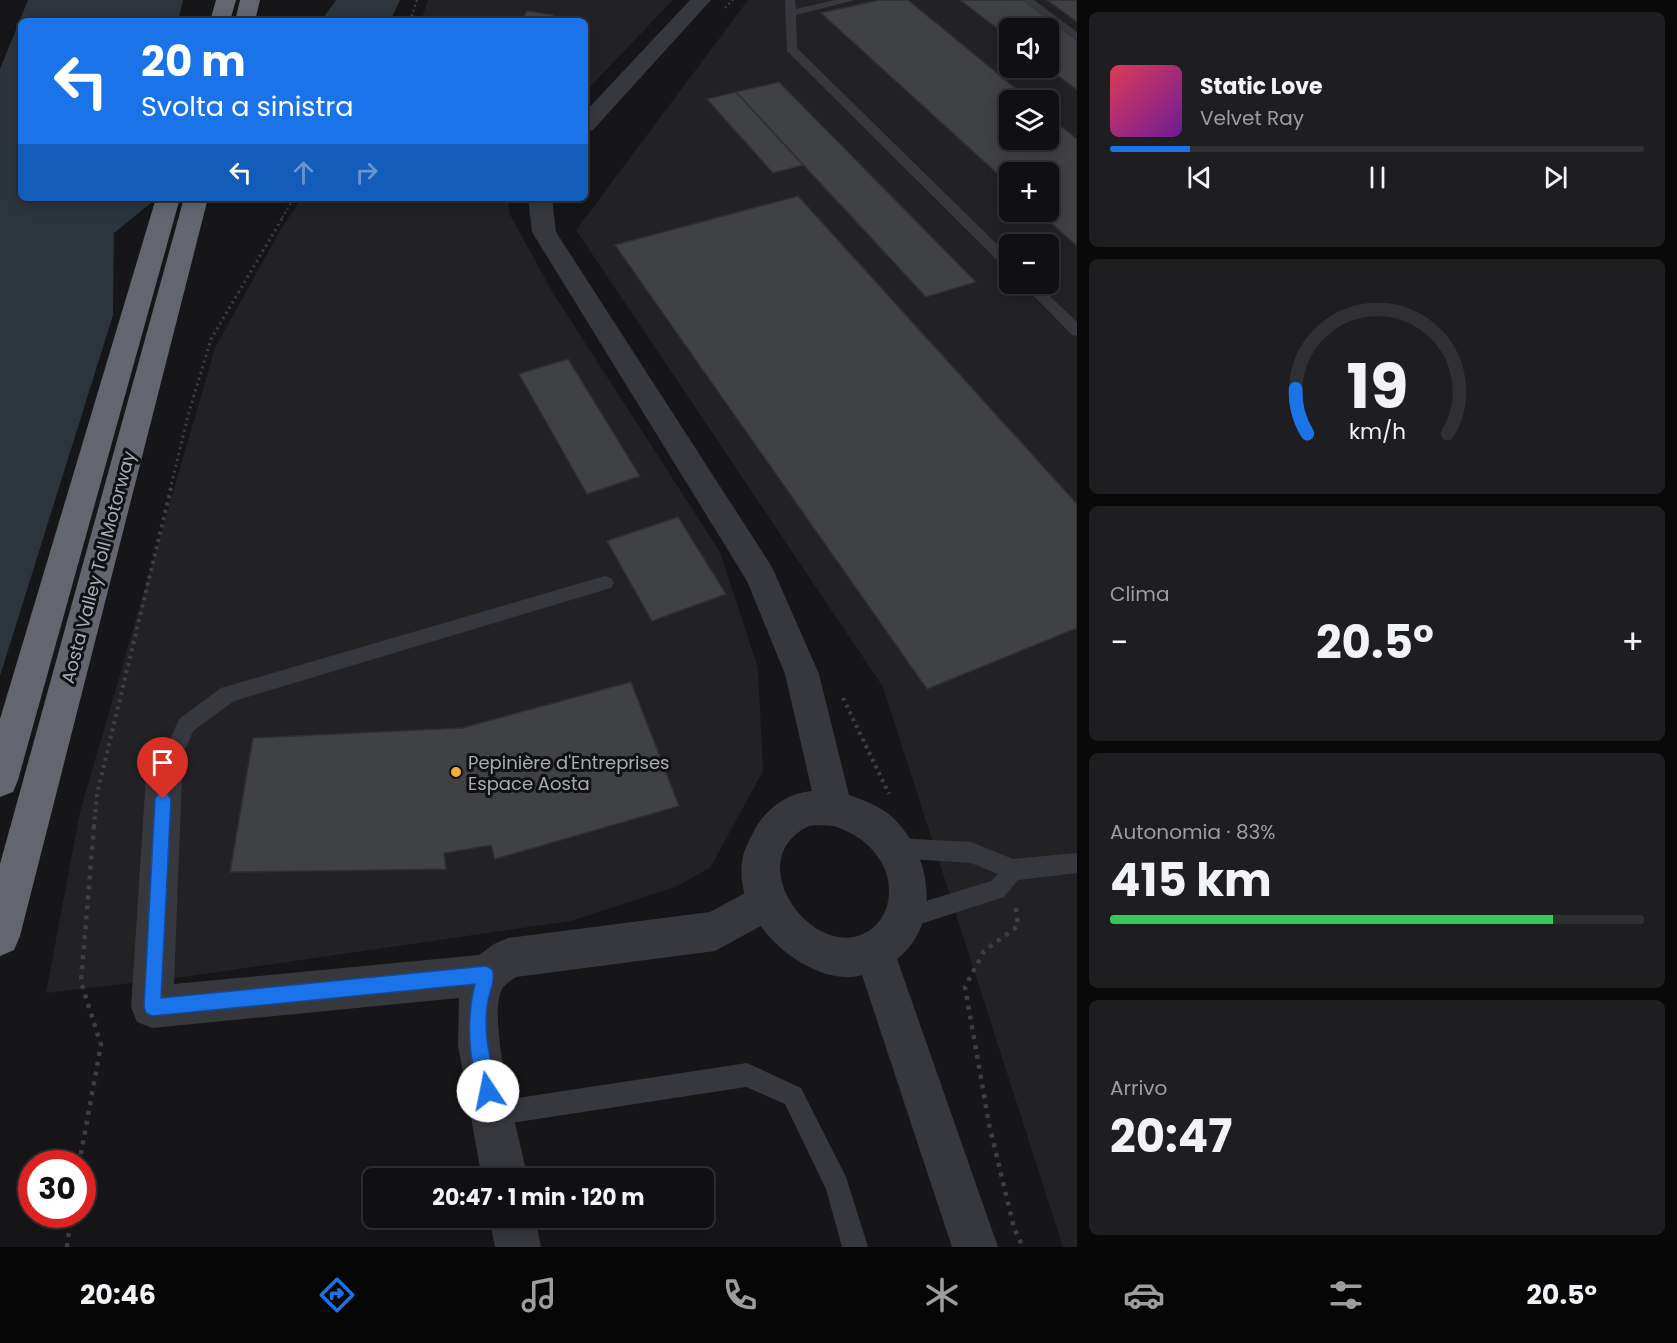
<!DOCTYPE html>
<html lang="it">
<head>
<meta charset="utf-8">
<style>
  :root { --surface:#101012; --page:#1e1e20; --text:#f1f3f6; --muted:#9c9d9f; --line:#303032; --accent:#1a73e8 }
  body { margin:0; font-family:Poppins,sans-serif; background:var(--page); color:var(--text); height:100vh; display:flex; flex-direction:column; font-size:22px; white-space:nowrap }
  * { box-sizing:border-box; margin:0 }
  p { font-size:20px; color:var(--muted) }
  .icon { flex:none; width:33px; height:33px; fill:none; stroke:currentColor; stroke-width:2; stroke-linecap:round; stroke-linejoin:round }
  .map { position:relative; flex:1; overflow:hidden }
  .panel { display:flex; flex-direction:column; gap:12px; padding:12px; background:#09090a; width:600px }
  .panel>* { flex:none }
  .guide { position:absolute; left:18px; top:18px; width:570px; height:183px; border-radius:9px; box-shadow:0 3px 15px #0003,0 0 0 2px var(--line); background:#1a73e8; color:#fff; overflow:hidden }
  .buttons { position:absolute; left:999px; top:18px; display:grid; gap:12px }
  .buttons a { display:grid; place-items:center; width:60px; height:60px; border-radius:9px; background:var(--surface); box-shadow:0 3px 15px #0003,0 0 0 2px var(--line); font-size:30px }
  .speed { position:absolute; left:18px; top:1150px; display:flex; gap:12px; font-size:30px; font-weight:700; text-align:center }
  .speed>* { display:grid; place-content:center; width:78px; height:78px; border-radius:50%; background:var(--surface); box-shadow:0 3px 15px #0003,0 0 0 2px var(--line); line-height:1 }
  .speed .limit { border:9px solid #d22; background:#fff; color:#111 }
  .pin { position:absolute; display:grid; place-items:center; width:51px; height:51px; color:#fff; margin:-62px -26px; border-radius:50% 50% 50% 0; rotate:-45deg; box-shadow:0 0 6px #0007 }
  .pin .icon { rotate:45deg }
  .me { position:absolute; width:66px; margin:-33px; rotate:349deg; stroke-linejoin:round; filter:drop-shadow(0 0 4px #0008) }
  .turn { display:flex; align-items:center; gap:21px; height:126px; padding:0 24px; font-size:27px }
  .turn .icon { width:78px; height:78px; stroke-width:2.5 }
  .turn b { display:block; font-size:42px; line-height:51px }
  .lanes { display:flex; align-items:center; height:57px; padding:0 24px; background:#0003; justify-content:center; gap:30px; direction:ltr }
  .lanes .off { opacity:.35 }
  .big { font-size:45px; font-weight:700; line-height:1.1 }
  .panel .card { flex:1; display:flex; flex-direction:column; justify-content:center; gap:9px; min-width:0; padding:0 21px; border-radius:9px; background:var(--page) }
  .panel .dial { align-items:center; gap:0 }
  .dial svg { height:156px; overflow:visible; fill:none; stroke:var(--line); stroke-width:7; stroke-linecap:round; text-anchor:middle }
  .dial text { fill:var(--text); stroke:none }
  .song { display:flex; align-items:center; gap:18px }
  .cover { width:72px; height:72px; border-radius:9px; background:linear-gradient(135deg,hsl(350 70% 55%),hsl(280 70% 35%)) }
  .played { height:6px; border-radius:3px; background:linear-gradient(90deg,var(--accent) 15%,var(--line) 15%) }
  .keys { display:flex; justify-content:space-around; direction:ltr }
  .heat { display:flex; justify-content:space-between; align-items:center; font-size:33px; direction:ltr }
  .charge { height:9px; border-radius:4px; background:linear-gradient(90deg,#34c759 83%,var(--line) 0) }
  .trip { position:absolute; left:363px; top:1168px; width:351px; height:60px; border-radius:9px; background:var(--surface); box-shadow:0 3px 15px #0003,0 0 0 2px var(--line); font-weight:700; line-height:60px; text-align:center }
  .tabs { display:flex; height:96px; justify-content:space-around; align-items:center; background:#060607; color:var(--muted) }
  .tabs .icon { width:42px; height:42px }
  .tabs .active { color:var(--accent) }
  .tabs b { font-size:27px; color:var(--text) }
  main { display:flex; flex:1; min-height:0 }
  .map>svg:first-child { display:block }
</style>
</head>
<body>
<main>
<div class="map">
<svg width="1077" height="1247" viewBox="0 0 1077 1247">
  <rect width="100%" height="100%" fill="#161618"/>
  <path fill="#222225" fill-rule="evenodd" d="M428 0H673L585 92V21H421Z
    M748 0H1077V1247H1063L883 687 576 230ZM1010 28H1048V68H1010ZM1010 100H1048V140H1010ZM1010 172H1048V212H1010ZM1010 244H1048V284H1010Z
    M302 198H508L509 213 553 293 720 552 758 668 763 771 710 868 675 887 571 921 190 976 46 993 80 812 215 348 282 227Z"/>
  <path fill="#2c353c" d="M28 0H183L178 21H21V198H157L114 233 113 315 0 676V69Z
    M336 0H400L390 21H321Z"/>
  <path fill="#404145" stroke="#303034" stroke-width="1.5" d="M879 0H908L1030 100H1010V140H1048V116L1077 139V246L1039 212H1048V172H1010V185L821 13Z
    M960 0H1023L1077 40V90L1048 68V28H1010V38Z
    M1047 0H1077V22Z
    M527 11 554 15 550 21H521Z
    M779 82 976 282 926 297 736 92Z
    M736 92 803 165 773 173 707 99Z
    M798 196 1077 504V628L927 689 615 245Z
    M568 359 640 476 587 494 519 374Z
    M678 517 726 594 652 621 607 541Z
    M631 682 679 806 495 859 491 845 444 853 446 869 230 872 253 738 462 728Z"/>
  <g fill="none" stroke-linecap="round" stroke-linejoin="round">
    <path stroke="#3d3f44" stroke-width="2" stroke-dasharray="2 3" stroke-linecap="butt" d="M725 8 733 0
      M410 21 417 0
      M282 218 294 198"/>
    <path stroke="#3d3f44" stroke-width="3" stroke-dasharray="2 4" stroke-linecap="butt" d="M170 490 189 412 211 339 283 217"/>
    <path stroke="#3d3f44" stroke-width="4" stroke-dasharray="3 4.5" stroke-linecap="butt" d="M843 698 889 794
      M94 827 97 794 171 488"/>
    <path stroke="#3d3f44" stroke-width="4.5" stroke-dasharray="4 6" stroke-linecap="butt" d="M1016 908 1018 926 984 951 965 987 989 1124 1014 1228 1023 1247
      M79 1164 101 1045 81 982 94 826
      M67 1247 71 1215"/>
    <path fill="#37383d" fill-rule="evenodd" d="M785 0H795L796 9 835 0H855L796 15 797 48 1010 257V269L1005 268 787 51Z
      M1022 0H1034L1077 32V40Z
      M1022 284H1037L1077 322V336L1072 335Z
      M605 576 611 578 614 583 611 588 234 701 193 731 171 783 164 785 157 783 154 776 179 719 221 688Z
      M895 838 971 842 1013 859 1077 853V873L1018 880 1004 897 905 929 897 926 894 918 897 910 991 881 998 874 971 863 895 858 888 855 885 848 888 841Z
      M747 1063 801 1088 846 1177 868 1247H842L826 1189 785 1104 746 1087 492 1126 484 1122 480 1114 484 1106 492 1102Z"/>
    <path fill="#37383d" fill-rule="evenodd" d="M164 759 177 764 182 776 174 984 479 955 494 944 508 938 710 912 767 881 781 887 787 901 781 915 715 951 516 977C512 980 505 984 502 989 486 1021 520 1140 528 1179H482L458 1045 459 998 152 1028 137 1022 131 1007 146 776 151 764Z
      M489 1218H535L541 1247H495Z"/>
    <path fill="#37383d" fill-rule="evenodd" d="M690 0H711L593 130 585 132V112Z
      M528 198H552L556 232 772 567 819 674 849 795C864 800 879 806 891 816 931 852 943 923 897 959L998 1247H952L862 975C844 980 825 975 809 967 770 948 733 902 743 856 745 848 750 839 754 831 765 809 787 793 812 791L785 674 747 581 532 232ZM834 826C852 832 867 841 878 857 897 883 892 925 858 936 811 950 755 876 792 838 796 834 802 829 807 827 814 824 826 826 834 826Z"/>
    <path fill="#63666e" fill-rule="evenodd" d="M216 0H236L230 21H210Z
      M240 0H260L255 21H235Z
      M156 198H180L18 780 13 792 0 797V719Z
      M184 198H208L20 936 14 950 0 956V864Z"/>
  </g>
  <path fill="#1a73e8" stroke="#114b97" stroke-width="1.5" d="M163 792 168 794 171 799 161 998 486 966 492 969C496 979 490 990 488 1001 482 1030 491 1063 497 1091L494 1097 488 1100 482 1097C468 1064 466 1019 475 984L152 1016 146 1013 144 1007 155 799 158 794Z"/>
  <circle fill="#f2b134" stroke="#111113" stroke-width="2" cx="456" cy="772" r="6"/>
  <g text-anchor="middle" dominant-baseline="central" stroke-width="6" stroke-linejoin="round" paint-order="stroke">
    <g font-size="18" fill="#a8adb8" stroke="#111113">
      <text transform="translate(98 567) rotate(-75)">Aosta Valley Toll Motorway</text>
    </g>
    <g font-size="18" fill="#a8adb8" stroke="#111113" text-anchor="start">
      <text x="468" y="762">Pepinière d'Entreprises<tspan x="468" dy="21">Espace Aosta</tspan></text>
    </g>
  </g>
</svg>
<div class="buttons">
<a><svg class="icon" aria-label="sound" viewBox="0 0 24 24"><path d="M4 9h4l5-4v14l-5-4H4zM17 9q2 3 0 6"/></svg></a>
<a><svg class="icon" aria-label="layers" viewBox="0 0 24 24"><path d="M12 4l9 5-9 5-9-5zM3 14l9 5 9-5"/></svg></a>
<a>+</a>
<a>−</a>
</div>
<div class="speed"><div class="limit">30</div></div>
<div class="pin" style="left:163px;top:799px;background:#d93025"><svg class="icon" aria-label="arrive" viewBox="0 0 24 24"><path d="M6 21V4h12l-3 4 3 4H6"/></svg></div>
<svg class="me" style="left:488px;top:1091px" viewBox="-20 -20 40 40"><circle r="19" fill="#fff"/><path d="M0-13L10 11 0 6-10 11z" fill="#1a73e8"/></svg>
<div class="trip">20:47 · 1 min · 120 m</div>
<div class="guide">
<div class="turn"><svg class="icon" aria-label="left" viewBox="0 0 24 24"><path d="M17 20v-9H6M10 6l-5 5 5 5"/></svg><div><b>20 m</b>Svolta a sinistra</div></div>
<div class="lanes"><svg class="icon" aria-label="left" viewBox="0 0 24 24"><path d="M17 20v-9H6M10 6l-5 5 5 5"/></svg><svg class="icon off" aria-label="ahead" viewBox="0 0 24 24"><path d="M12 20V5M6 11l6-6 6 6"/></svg><svg class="icon off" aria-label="right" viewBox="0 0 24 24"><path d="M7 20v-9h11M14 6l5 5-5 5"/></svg></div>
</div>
</div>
<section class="panel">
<div class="card">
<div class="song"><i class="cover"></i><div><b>Static Love</b><p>Velvet Ray</p></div></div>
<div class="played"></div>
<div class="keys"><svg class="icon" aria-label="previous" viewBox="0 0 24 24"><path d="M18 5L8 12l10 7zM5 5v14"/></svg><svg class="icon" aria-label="pause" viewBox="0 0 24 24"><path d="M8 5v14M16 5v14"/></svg><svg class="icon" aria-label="next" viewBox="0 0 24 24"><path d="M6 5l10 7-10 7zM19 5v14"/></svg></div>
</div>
<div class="card dial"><svg viewBox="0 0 100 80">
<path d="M14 69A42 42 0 1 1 86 69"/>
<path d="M14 69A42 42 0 0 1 8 46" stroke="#1a73e8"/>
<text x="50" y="56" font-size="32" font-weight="700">19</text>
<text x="50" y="72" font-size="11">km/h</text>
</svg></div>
<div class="card"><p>Clima</p>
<div class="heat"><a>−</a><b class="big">20.5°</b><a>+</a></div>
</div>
<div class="card"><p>Autonomia · 83%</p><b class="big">415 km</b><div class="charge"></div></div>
<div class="card"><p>Arrivo</p><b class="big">20:47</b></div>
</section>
</main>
<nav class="tabs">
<b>20:46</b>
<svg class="icon active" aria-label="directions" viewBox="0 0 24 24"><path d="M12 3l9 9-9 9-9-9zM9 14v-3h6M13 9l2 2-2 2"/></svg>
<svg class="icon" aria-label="music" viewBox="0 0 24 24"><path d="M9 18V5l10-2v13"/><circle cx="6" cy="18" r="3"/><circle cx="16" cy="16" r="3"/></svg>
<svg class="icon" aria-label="phone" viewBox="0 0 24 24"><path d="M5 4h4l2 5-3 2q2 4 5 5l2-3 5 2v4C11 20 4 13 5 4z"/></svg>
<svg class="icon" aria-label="climate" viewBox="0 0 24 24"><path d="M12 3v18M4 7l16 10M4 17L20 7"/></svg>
<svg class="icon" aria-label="car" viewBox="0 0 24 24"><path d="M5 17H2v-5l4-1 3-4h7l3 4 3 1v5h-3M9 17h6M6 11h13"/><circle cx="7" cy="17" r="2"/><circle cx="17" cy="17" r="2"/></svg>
<svg class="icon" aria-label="filters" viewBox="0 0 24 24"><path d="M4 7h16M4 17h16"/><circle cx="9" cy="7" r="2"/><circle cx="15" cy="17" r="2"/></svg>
<b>20.5°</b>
</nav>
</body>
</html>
